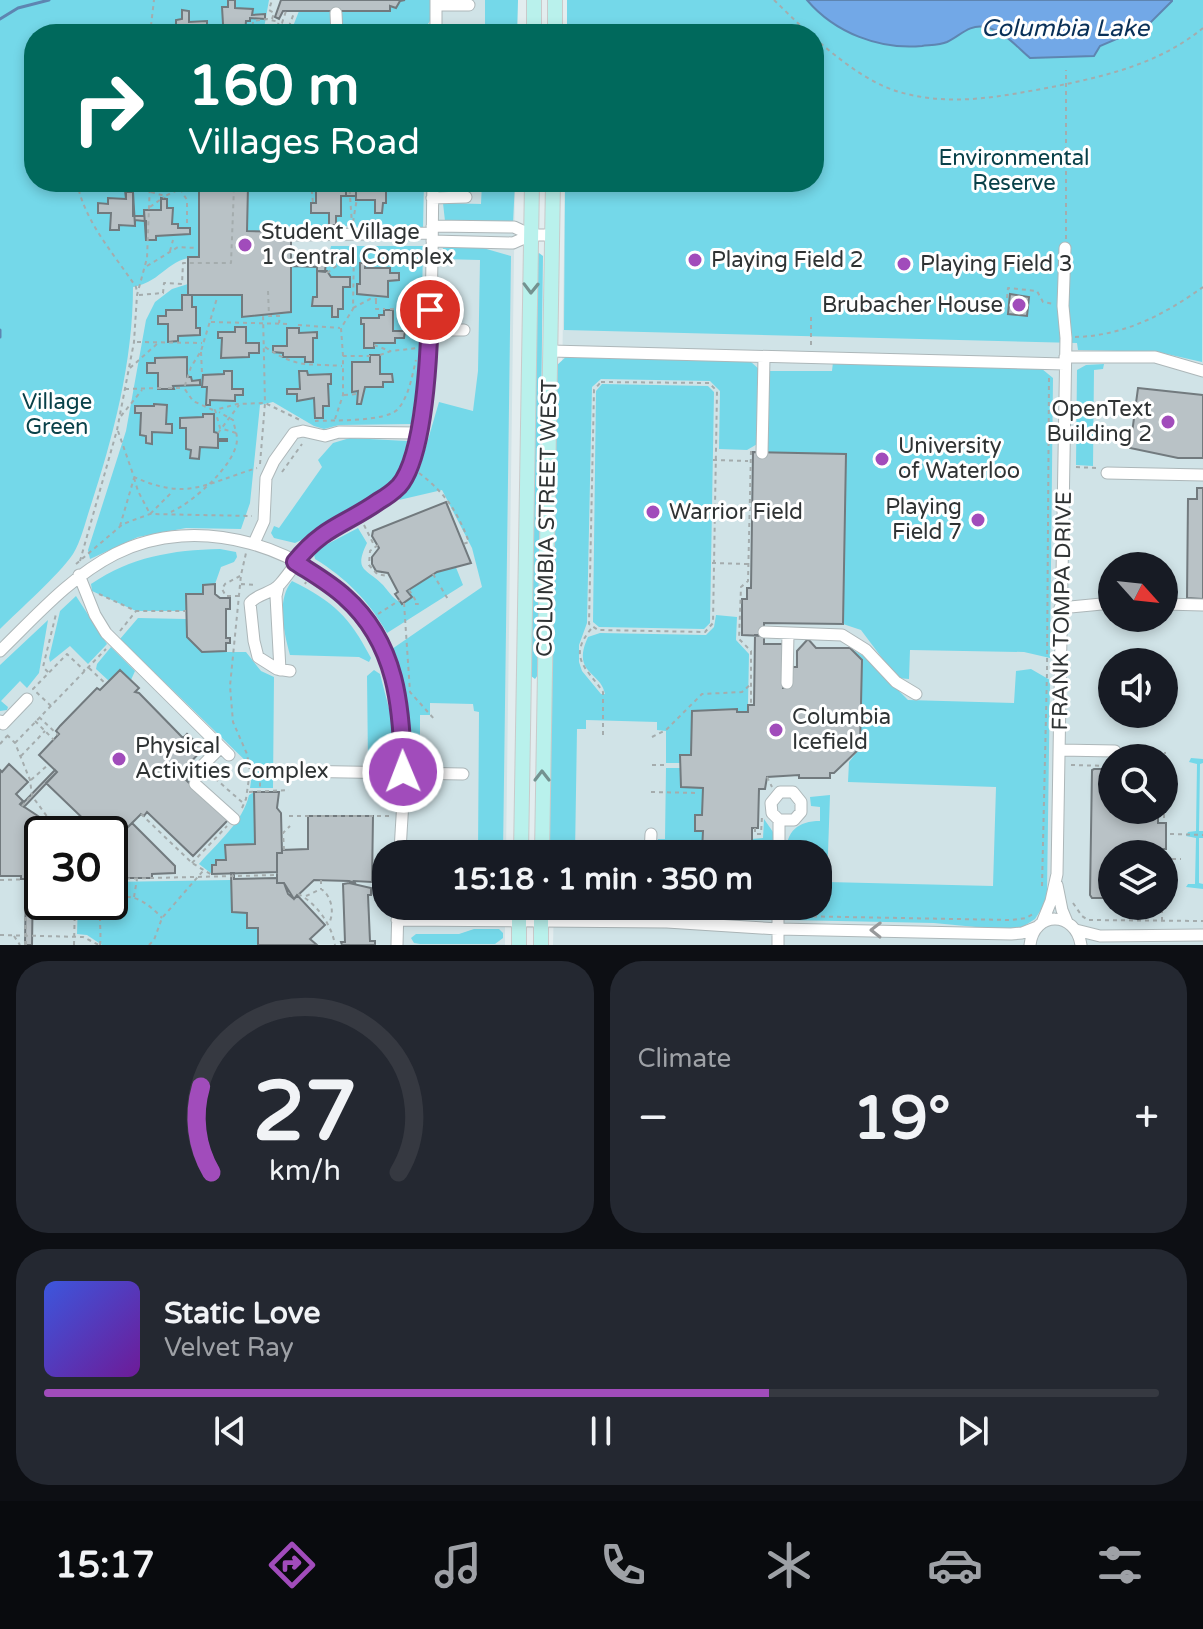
<!DOCTYPE html>
<html lang="en">
<head>
<meta charset="utf-8">
<style>
  :root { --surface:#171b24; --page:#242831; --text:#f1f3f6; --muted:#9ea1a6; --line:#363941; --accent:#a14cbb }
  body { margin:0; font-family:"Varela Round",sans-serif; background:var(--page); color:var(--text); height:100vh; display:flex; flex-direction:column; font-size:30px; white-space:nowrap }
  * { box-sizing:border-box; margin:0 }
  p { font-size:26px; color:var(--muted) }
  .icon { flex:none; width:44px; height:44px; fill:none; stroke:currentColor; stroke-width:2; stroke-linecap:round; stroke-linejoin:round }
  .map { position:relative; height:945px; overflow:hidden }
  .sheet { display:flex; flex-direction:column; gap:16px; padding:16px; background:#0d0f14; flex:1 }
  .sheet>* { flex:none }
  .guide { position:absolute; left:24px; top:24px; width:800px; height:168px; border-radius:32px; box-shadow:0 4px 12px #0003; background:#00695c; color:#fff; overflow:hidden }
  .needle { width:52px; rotate:117deg }
  .tools { position:absolute; left:1098px; top:552px; display:grid; gap:16px }
  .tools a { display:grid; place-items:center; width:80px; height:80px; border-radius:50%; background:var(--surface); box-shadow:0 4px 12px #0003; font-size:40px }
  .speed { position:absolute; left:24px; top:816px; display:flex; gap:16px; font-size:40px; font-weight:700; text-align:center }
  .speed>* { display:grid; place-content:center; width:104px; height:104px; border-radius:50%; background:var(--surface); box-shadow:0 4px 12px #0003; line-height:1 }
  .speed .limit { border:4px solid #111; border-radius:12px; background:#fff; color:#111 }
  .pin { position:absolute; display:grid; place-items:center; width:68px; height:68px; color:#fff; margin:-34px; border:4px solid #fff; border-radius:50%; box-shadow:0 2px 8px #0007 }
  .me { position:absolute; width:88px; margin:-44px; rotate:359deg; stroke-linejoin:round; filter:drop-shadow(0 0 6px #0008) }
  .turn { display:flex; align-items:center; gap:28px; height:168px; padding:0 32px; font-size:36px }
  .turn .icon { width:104px; height:104px; stroke-width:2.5 }
  .turn b { display:block; font-size:56px; line-height:68px }
  .big { font-size:60px; font-weight:700; line-height:1.1 }
  .sheet .widget { flex:1; display:flex; flex-direction:column; justify-content:center; gap:12px; min-width:0; padding:0 28px; border-radius:32px; background:var(--page) }
  .sheet .dial { align-items:center; gap:0 }
  .dial svg { height:208px; overflow:visible; fill:none; stroke:var(--line); stroke-width:7; stroke-linecap:round; text-anchor:middle }
  .dial text { fill:var(--text); stroke:none }
  .song { display:flex; align-items:center; gap:24px }
  .cover { width:96px; height:96px; border-radius:12px; background:linear-gradient(135deg,hsl(230 70% 55%),hsl(280 70% 35%)) }
  .played { height:8px; border-radius:4px; background:linear-gradient(90deg,var(--accent) 65%,var(--line) 65%) }
  .keys { display:flex; justify-content:space-around; direction:ltr }
  .heat { display:flex; justify-content:space-between; align-items:center; font-size:44px; direction:ltr }
  .sheet .tiles { flex:1; display:grid; gap:16px; grid-template-columns:1fr 1fr }
  .widget:last-child { grid-column:span 2 }
  .trip { position:absolute; left:372px; top:840px; width:460px; height:80px; border-radius:32px; background:var(--surface); box-shadow:0 4px 12px #0003; font-weight:700; line-height:80px; text-align:center }
  .menu { display:flex; height:128px; justify-content:space-around; align-items:center; background:#090b0e; color:var(--muted) }
  .menu .icon { width:56px; height:56px }
  .menu .selected { color:var(--accent) }
  .menu b { font-size:36px; color:var(--text) }
  .map>svg:first-child { display:block }
</style>
</head>
<body>
<div class="map">
<svg width="1203" height="945" viewBox="0 0 1203 945">
  <rect width="100%" height="100%" fill="#e3edef"/>
  <path fill="#d0e3e7" fill-rule="evenodd" d="M0 0H518L517 34H34V182H515L506 854H386V906H505V945H0ZM42 834H110V902H42Z
    M1203 0V945H553L554 906H818V854H555L565 182H814V34ZM1112 566H1164V618H1112ZM1112 662H1164V714H1112ZM1112 758H1164V810H1112ZM1112 854H1164V906H1112Z"/>
  <path fill="#74d8e9" d="M0 0H269L263 34H34V182H424L423 228 356 230 355 226 292 227 291 232 247 231 248 186 217 185V188L199 189V257C167 257 164 281 133 287 133 362 113 438 90 508 85 523 81 541 73 554 57 577 21 608 0 629Z
    M405 0H430V21L425 28 418 31 334 27 307 34H290L299 11H390V6L396 8 400 1Z
    M485 0H518L517 34H485Z
    M567 0H1203L1202 362 1158 352 1078 350 1077 343 564 330 565 182H814V34H567Z
    M482 182H515L513 223H449L445 221 443 203 481 204Z
    M331 246H423L421 358 411 424 339 425 324 429 314 426 273 402 260 405 250 503 241 529 186 528 138 537 90 559 88 550 126 431 146 320 155 302 172 289 188 284V295H242L243 317 289 313 292 266 317 267 325 272Z
    M443 248H483L511 256 503 854H478L479 712 474 711 473 704 430 703V715H420V759L410 758V722L392 649 482 587 472 548 442 490 399 500 420 467 439 402 473 411 478 371 480 260 441 259Z
    M539 253 543 256 538 675 535 679 531 676 536 255Z
    M568 355 735 358 751 362 760 370 759 443 747 450 719 449 720 391 710 381 601 379 592 387 587 623 579 645V662L582 671 601 694H605C601 671 571 674 588 637L600 633 706 635 714 627 716 615 737 617 736 640 749 654 747 757 680 755V763H666V731L657 730V722L586 720V729H577L575 854H549L556 366Z
    M833 362 998 365 1042 369 1053 378 1050 658 1024 652 910 650 909 679 897 678 861 630 843 624 846 454 764 453 767 371H832Z
    M1104 364 1103 369 1094 370 1093 466 1076 465 1077 370 1086 365Z
    M602 384 708 386 714 392 710 623 704 629 599 627 593 622 596 391Z
    M350 438 407 441 403 468 392 482 308 537 295 543 274 538 271 533 274 526 279 528 322 467 318 460 333 443Z
    M358 528 367 543C353 572 367 568 383 585 390 593 393 599 403 604L412 597 407 591 437 572 455 565 463 585 387 633C369 601 346 578 315 559L314 554 318 549Z
    M220 549 236 552 237 557 234 562 221 567 215 584 203 585V594H186V611H136L92 591 91 584C131 557 172 550 220 549Z
    M292 581C334 602 349 616 371 658L369 662 359 657 290 655C284 633 276 600 292 581Z
    M76 596 107 644 88 664 70 646 50 662 49 658 60 611Z
    M138 618 186 619 187 637 202 652H246L261 671 274 677 273 788H250L253 768 120 639Z
    M48 620 39 673 27 688 20 681 1 701 8 707 7 710 0 711V665Z
    M111 647 135 671 131 680 120 670 109 681 96 669 97 664Z
    M850 648 865 657 908 700 1014 703 1016 671 1031 669 1050 680 1047 892 1044 905 1035 919 1021 928 1007 930 934 923 790 920 786 906H818V854H786C786 831 798 821 820 821V807L811 806 810 797 830 795 827 882 993 886 996 787 848 782 849 762 860 748 862 660Z
    M374 670 380 674 393 724 392 760 377 767 368 763 367 676Z
    M1191 758 1203 759V763L1200 764 1199 831H1203V838H1199V883L1203 884V889L1186 887 1188 884H1195L1196 838 1186 836 1188 832 1196 831 1197 764 1189 762Z
    M666 768H681V787L703 788 702 815H695V830L703 831V851L752 852V839L763 838 764 819 773 832V854H656L658 839H665Z
    M254 792 255 844 226 845V860H216L212 874 199 864C217 843 243 822 249 795Z
    M231 880 232 912 247 913V928H258V945H102L87 935 77 934 78 902H110V882Z
    M408 906H503L502 910 494 915 420 916 411 911Z
    M673 906H772L758 919 680 914Z
    M474 929H499L503 933V938L495 944H420L414 943 411 938 416 934H459Z"/>
  <path fill="#72a8e7" stroke="#5e85b1" stroke-width="2" d="M807 0H1172V1L1147 26 1100 46 1094 56 1030 58C1017 47 1003 30 985 27 969 24 960 36 947 42 940 45 930 45 922 46 880 50 835 33 807 0Z"/>
  <g fill="none" stroke-linecap="round" stroke-linejoin="round">
    <path stroke="#5e85b1" stroke-width="3" d="M0 19 18 8 49 0
      M0 330V337
      M818 882H827"/>
  </g>
  <path fill="#b9c2c6" stroke="#727a7e" stroke-width="2" d="M228 0H235V8L253 9 252 15 265 14V19L250 18V21H246L245 34H217V28H221L223 24 222 7H228Z
    M281 0H405L400 1 396 8 390 6V11H283L279 19 275 17Z
    M182 10 189 11V22L207 21V27L202 29 200 34 176 33V20L182 19Z
    M124 182 133 183V216H144V210H161V198L167 199V208H173L172 224H178V228H190V234L156 236V240H146V221H144L135 220V226L119 225V230H110L111 213H98V203L108 204V198L126 199Z
    M360 182H386V203H383L382 213H375V200H356V196H341V216H336V225H329V213H311V203H316V186H346V191H360Z
    M360 182H386V203H383L382 213H375V200H356V191H360Z
    M217 185 248 186 247 231 291 232V312L242 317V295H188V257H199V189L205 191 217 188Z
    M316 186H346V196H341V216H336V225H329V213H311V203H316Z
    M126 192H133L135 226 119 225V230H110L111 213H98V203L108 204V198L126 199Z
    M161 199H167V208H173L172 224H178V228H190V234L156 236V240H146L144 210H161Z
    M292 259 326 261 325 272 317 271V267L292 266Z
    M360 263H365V268H390V273H399V280L388 281V297L357 294V284H360Z
    M317 271H327L331 277H350V287H343V309H338V317H332V306H312L313 297H317Z
    M1010 294 1029 297 1027 316 1008 314Z
    M182 295H192V307H196V328H200V335L178 336V341L168 342V324H158V316H166V310H182Z
    M384 310H393V331H405L404 338H395V343H374V348H364V324H361V318H379V315H384Z
    M235 327H246V343H259V353H249V357L221 358 222 338H218V332H235Z
    M287 328H299V333L317 332V338H313V362H305V357H283V353L273 352V346H287Z
    M370 355H380V374H392L393 382H383V387H365L361 404H357L358 391 352 392V362H370Z
    M187 357V377H191L192 381 200 380V385L173 386 174 389H158V373H147V363H155V358Z
    M224 371H232V389H243V395H235V401L210 400V405H206L207 387H202L203 375 224 374Z
    M299 371H307L308 375 331 374V384H328L329 406H323V418H315L314 398 297 401V394H287V389H300Z
    M1138 388 1203 395V458H1178L1130 448Z
    M154 404 167 405 166 424H172V433L152 432V444L146 443V436L140 435 141 413H135V406H154Z
    M203 414H214V432L218 433V439H227V441H218V448L200 447 199 459 190 458 191 450 186 449V428H180V418L203 417Z
    M753 452 846 454 843 624 764 623V636L742 635V599H747V588H751Z
    M1197 488H1203V599L1187 598 1188 499H1197Z
    M446 502 471 563 437 572 407 591 412 597 402 604 395 594 398 592 388 573 376 571 372 564V557L379 548 372 536 373 531Z
    M215 584V594L220 598H230V609H226V638H230V643H226V651L202 652 187 637 186 594H203V585Z
    M755 635 764 636V644H785L783 688H785L793 667H797V651L808 639 816 648H850L862 660 860 748 834 773H830V778H799V775L767 777 765 789H759L758 828H752V852L702 851 703 831H695V815H702L703 788 681 787 680 755H691L692 711 737 709V712H748V705H754Z
    M120 670 139 688 135 692 139 693 183 738 187 734 203 749 186 767 193 773 186 780 228 820 193 856 147 812 144 816 141 814 122 833 107 819 96 831 46 783 57 772 39 755 59 734 56 731 60 726 97 688 100 690Z
    M9 764 28 782 16 794 23 801 20 804 44 820 40 827 44 834H42V879H33L32 945H25L26 879H21V876H0V770L2 772Z
    M1094 769H1112V810H1158V823H1166V849H1158V854H1112V898H1092L1090 895 1092 770Z
    M55 770 57 772 24 807 21 805Z
    M254 792H279L277 808 281 813 282 853H277V872L212 874V865H216V860H226L225 845 255 844Z
    M308 816H373L372 882 354 881 355 883 349 881 314 880 294 899 284 883H277V853H282V850L308 849Z
    M107 819 122 833 132 823 175 866V873L152 874V878H110V834H93Z
    M231 873H234V879L277 878V883H284L288 894 294 899 297 895 325 925 310 939 317 945H258V928H247V913L232 912Z
    M349 883 371 888V895H368L370 941H375V945H342L341 942H345L343 884Z"/>
  <g fill="none" stroke-linecap="round" stroke-linejoin="round">
    <defs>
      <path id="minor" d="M436 5H469
        M336 13 337 34
        M436 34V0
        M432 198 466 197
        M432 226 514 227 531 235
        M298 235 432 233
        M432 241 513 243 531 235H553
        M430 330H464
        M551 351 1065 364
        M1065 357H1155L1203 371
        M762 453 764 358
        M1107 473 1203 475
        M254 543 264 521 266 478 274 461 294 433 303 431 325 436 339 432 417 433
        M79 575 95 615 106 633 229 755
        M278 587 276 596 280 670
        M1164 604 1203 605
        M1060 608 1112 603
        M764 632 842 635 866 650 896 682 916 694
        M0 651C36 616 70 577 115 554 198 511 310 547 366 619 379 636 388 659 394 679 412 733 402 798 400 854
        M290 671 277 669 258 657 254 641 250 603C258 593 272 594 280 584 297 565 305 544 328 529 350 515 384 507 400 484 409 472 413 453 416 438 435 355 431 267 433 182
        M787 683 788 633
        M0 721 3 724 27 699
        M1060 750 1115 751
        M289 771 463 774
        M195 773 221 747
        M195 784 234 819
        M650 854 651 834
        M779 854V820L772 813 771 803 780 792H793L801 802V812L794 820H779
        M1057 885 1062 910 1067 922
        M666 906 667 922
        M397 920 667 922 778 929 1011 934 1022 933 1037 927
        M1042 923 1051 901 1057 874 1066 338 1063 306 1065 248
        M1076 930 1100 936 1203 935
        M397 945 398 906
        M778 945V906
        M1030 945C1034 910 1076 911 1081 945"/>
      <path id="major" d="M534 34V0
        M555 34V0
        M521 854 532 182
        M542 854 553 182
        M519 945V906
        M541 945V906"/>
    </defs>
    <use href="#minor" stroke="#adb7b9" stroke-width="13"/>
    <use href="#major" stroke="#c9caca" stroke-width="16"/>
    <path stroke="#a4acad" stroke-width="2" stroke-dasharray="4 4" stroke-linecap="butt" d="M774 0 809 34
      M272 19 274 13 269 10 272 0
      M150 34 154 0
      M252 34 253 21 267 19 279 22
      M274 34 279 22 282 23 286 11
      M286 34 294 13
      M814 38C842 61 871 86 907 94 956 106 1003 96 1052 87 1106 76 1159 64 1203 28
      M77 182C84 221 114 254 136 287L137 292
      M176 182 187 200V227
      M254 182 269 185
      M311 182 313 203
      M349 182 352 224
      M238 185V182
      M279 185 284 188 304 182
      M150 188 159 182
      M151 192 165 196 178 190
      M150 207 164 197
      M353 222 357 198
      M1066 239V70
      M170 251 173 240
      M147 266 178 247 196 248
      M327 273 354 252
      M268 291 269 316H280L279 323
      M139 295 163 293 164 283 182 284 183 263H231L234 187 221 186V182
      M1007 298 1008 288 1037 291 1043 302 1054 304
      M376 300V309H385
      M353 308 370 299H377
      M390 309 421 310
      M811 317V347
      M211 322 291 324
      M298 325 340 328
      M1075 337C1123 336 1164 315 1203 287
      M137 342 202 343
      M374 345 390 351
      M265 347C299 369 305 363 342 366
      M201 352 202 373
      M380 355 391 351 418 348
      M343 356 341 328 353 309 354 247
      M130 368 158 343
      M601 382 709 383 717 391 713 623 705 632 598 630 589 624 594 390Z
      M168 388H183
      M125 389 163 388
      M344 395 357 394
      M213 410 193 401 184 388 191 367 201 351 217 298
      M121 416 142 390
      M335 419 343 395V356H370
      M315 421C333 420 386 422 398 409 409 396 412 376 416 360
      M118 431 134 477C188 501 204 484 257 468
      M218 433 239 405
      M236 433 220 428 215 410 237 404 265 403 300 420
      M751 451 748 581 741 587 739 639 751 651V705
      M713 460 748 461
      M260 464 265 403 263 314
      M1076 467 1097 468
      M282 472 302 444
      M419 473C446 494 457 511 469 542L463 544
      M134 478 138 491 150 514 171 493
      M171 512C192 503 237 464 237 439 237 433 234 426 233 420L219 412
      M364 525 375 547
      M120 526 134 478
      M378 545 370 551 369 565 377 574 388 576
      M80 561 117 430 134 342 137 295 147 258 150 182
      M712 563 748 564
      M76 564 123 524 150 514 252 516
      M433 574 449 601
      M241 584 255 585
      M305 584 306 582
      M409 590 418 604H415
      M99 594 136 611H186
      M239 596H226L222 589 225 584 240 576
      M404 603 410 692 435 720
      M378 614 400 600
      M591 629C567 658 587 668 603 692V737
      M120 631 136 611
      M89 668 106 684
      M48 672 43 667 56 614
      M51 706 33 689 67 654 85 671
      M39 717 58 735
      M35 721 54 740
      M7 735 15 743 30 780 32 796 60 834
      M652 737 666 730 702 694 742 692 751 684
      M15 743 106 649
      M0 744 7 736
      M21 756 45 731
      M250 762 260 774V791
      M652 765H666
      M1071 765 1112 766
      M209 773 243 803
      M767 777 772 787
      M31 780 49 764
      M249 792 289 790
      M651 792 697 793
      M22 806 31 796
      M242 808 246 799 250 771 247 754 233 722 230 686 241 575 246 553
      M141 814 192 863 212 875
      M289 816H391
      M1164 818 1165 752
      M755 828V834H761L762 816
      M1170 834 1203 835
      M284 850 283 833 290 826
      M1164 859H1181
      M192 863 227 826
      M372 875 386 876
      M110 879 277 875
      M0 880 42 879
      M321 880V889C331 895 335 912 329 923
      M1042 886 1047 672 1049 376
      M298 894C317 903 332 926 335 945
      M306 896 321 889
      M134 897 137 879
      M1073 903 1082 916 1088 920 1203 921
      M574 907 655 909
      M677 910 766 915
      M789 916 1011 920 1026 918 1033 914
      M1162 921V906
      M0 935 83 937 99 945
      M14 936 20 945
      M25 945 26 879
      M74 945 75 902
      M100 945C101 936 100 927 100 918 101 911 105 906 110 902 130 889 148 903 162 918
      M149 945 154 940 162 918 203 871"/>
    <use href="#minor" stroke="#fff" stroke-width="11"/>
    <use href="#major" stroke="#b9f1ec" stroke-width="14"/>
    <path stroke="#a4acad" stroke-width="2" stroke-dasharray="4 4" stroke-linecap="butt" d="M26 945V879"/>
  </g>
  <defs><path id="oneway-chevron" d="M-2-3.5L2.5 0L-2 3.5" fill="none" stroke-width="1.6" stroke-linecap="round" stroke-linejoin="round" transform="scale(2)"/></defs>
  <g stroke="#749290">
    <use href="#oneway-chevron" transform="translate(531 288) rotate(91)"/>
    <use href="#oneway-chevron" transform="translate(542 776) rotate(-90)"/>
  </g>
  <use stroke="#97999a" href="#oneway-chevron" transform="translate(876 930) rotate(-179)"/>
  <g fill="none" stroke-linecap="round" stroke-linejoin="round">
    <defs>
      <path id="route" d="M403 772C402 708 397 643 345 597 330 583 312 573 295 562 324 526 345 525 379 501 386 497 394 491 399 486 425 456 429 351 430 310"/>
    </defs>
    <use href="#route" stroke="#69317a" stroke-width="20"/>
    <use href="#route" stroke="#a14cbb" stroke-width="14"/>
  </g>
  <g fill="#a14cbb" stroke="#fff" stroke-width="3">
    <circle cx="245" cy="245" r="8"/>
    <circle cx="695" cy="260" r="8"/>
    <circle cx="904" cy="264" r="8"/>
    <circle cx="1019" cy="305" r="8"/>
    <circle cx="1168" cy="422" r="8"/>
    <circle cx="882" cy="459" r="8"/>
    <circle cx="653" cy="512" r="8"/>
    <circle cx="978" cy="520" r="8"/>
    <circle cx="776" cy="730" r="8"/>
    <circle cx="119" cy="759" r="8"/>
  </g>
  <g text-anchor="middle" dominant-baseline="central" stroke-width="6" stroke-linejoin="round" paint-order="stroke">
    <g font-size="22" fill="#094149" stroke="#fff">
      <text x="1014" y="158">Environmental<tspan x="1014" dy="25">Reserve</tspan></text>
      <text x="57" y="402">Village<tspan x="57" dy="25">Green</tspan></text>
    </g>
    <g font-size="22" fill="#2f3334" stroke="#fff" text-anchor="start">
      <text x="261" y="232">Student Village<tspan x="261" dy="25">1 Central Complex</tspan></text>
      <text x="711" y="260">Playing Field 2</text>
      <text x="920" y="264">Playing Field 3</text>
      <text x="1003" y="305" text-anchor="end">Brubacher House</text>
      <text x="1152" y="409" text-anchor="end">OpenText<tspan x="1152" dy="25">Building 2</tspan></text>
      <text x="898" y="446">University<tspan x="898" dy="25">of Waterloo</tspan></text>
      <text x="962" y="507" text-anchor="end">Playing<tspan x="962" dy="25">Field 7</tspan></text>
      <text x="669" y="512">Warrior Field</text>
      <text x="792" y="717">Columbia<tspan x="792" dy="25">Icefield</tspan></text>
      <text x="135" y="746">Physical<tspan x="135" dy="25">Activities Complex</tspan></text>
    </g>
    <g font-size="22" fill="#2f3334" stroke="#fff">
      <text transform="translate(547 518) rotate(-89)">COLUMBIA STREET WEST</text>
      <text transform="translate(1062 611) rotate(-89)">FRANK TOMPA DRIVE</text>
    </g>
    <g font-size="24" font-style="italic" fill="#093058" stroke="#fff">
      <text x="1065" y="28">Columbia Lake</text>
    </g>
  </g>
</svg>
<div class="tools">
<a><svg class="needle" viewBox="-14 -14 28 28"><path d="M0-13l5 13h-10z" fill="#e53935"/><path d="M0 13l5-13h-10z" fill="#9ea1a6"/></svg></a>
<a><svg class="icon" aria-label="sound" viewBox="0 0 24 24"><path d="M4 9h4l5-4v14l-5-4H4zM17 9q2 3 0 6"/></svg></a>
<a><svg class="icon" aria-label="search" viewBox="0 0 24 24"><circle cx="10" cy="10" r="6"/><path d="M15 15l6 6"/></svg></a>
<a><svg class="icon" aria-label="layers" viewBox="0 0 24 24"><path d="M12 4l9 5-9 5-9-5zM3 14l9 5 9-5"/></svg></a>
</div>
<div class="speed"><div class="limit">30</div></div>
<div class="pin" style="left:430px;top:310px;background:#d93025"><svg class="icon" aria-label="arrive" viewBox="0 0 24 24"><path d="M6 21V4h12l-3 4 3 4H6"/></svg></div>
<svg class="me" style="left:403px;top:772px" viewBox="-20 -20 40 40"><circle r="17" fill="#a14cbb" stroke="#fff" stroke-width="3"/><path d="M0-11L8 9 0 5-8 9z" fill="#fff"/></svg>
<div class="trip">15:18 · 1 min · 350 m</div>
<div class="guide">
<div class="turn"><svg class="icon" aria-label="right" viewBox="0 0 24 24"><path d="M7 20v-9h11M14 6l5 5-5 5"/></svg><div><b>160 m</b>Villages Road</div></div>
</div>
</div>
<section class="sheet">
<div class="tiles">
<div class="widget dial"><svg viewBox="0 0 100 80">
<path d="M14 69A42 42 0 1 1 86 69"/>
<path d="M14 69A42 42 0 0 1 10 36" stroke="#a14cbb"/>
<text x="50" y="56" font-size="32" font-weight="700">27</text>
<text x="50" y="72" font-size="11">km/h</text>
</svg></div>
<div class="widget"><p>Climate</p>
<div class="heat"><a>−</a><b class="big">19°</b><a>+</a></div>
</div>
<div class="widget">
<div class="song"><i class="cover"></i><div><b>Static Love</b><p>Velvet Ray</p></div></div>
<div class="played"></div>
<div class="keys"><svg class="icon" aria-label="previous" viewBox="0 0 24 24"><path d="M18 5L8 12l10 7zM5 5v14"/></svg><svg class="icon" aria-label="pause" viewBox="0 0 24 24"><path d="M8 5v14M16 5v14"/></svg><svg class="icon" aria-label="next" viewBox="0 0 24 24"><path d="M6 5l10 7-10 7zM19 5v14"/></svg></div>
</div>
</div>
</section>
<nav class="menu">
<b>15:17</b>
<svg class="icon selected" aria-label="directions" viewBox="0 0 24 24"><path d="M12 3l9 9-9 9-9-9zM9 14v-3h6M13 9l2 2-2 2"/></svg>
<svg class="icon" aria-label="music" viewBox="0 0 24 24"><path d="M9 18V5l10-2v13"/><circle cx="6" cy="18" r="3"/><circle cx="16" cy="16" r="3"/></svg>
<svg class="icon" aria-label="phone" viewBox="0 0 24 24"><path d="M5 4h4l2 5-3 2q2 4 5 5l2-3 5 2v4C11 20 4 13 5 4z"/></svg>
<svg class="icon" aria-label="climate" viewBox="0 0 24 24"><path d="M12 3v18M4 7l16 10M4 17L20 7"/></svg>
<svg class="icon" aria-label="car" viewBox="0 0 24 24"><path d="M5 17H2v-5l4-1 3-4h7l3 4 3 1v5h-3M9 17h6M6 11h13"/><circle cx="7" cy="17" r="2"/><circle cx="17" cy="17" r="2"/></svg>
<svg class="icon" aria-label="filters" viewBox="0 0 24 24"><path d="M4 7h16M4 17h16"/><circle cx="9" cy="7" r="2"/><circle cx="15" cy="17" r="2"/></svg>
</nav>
</body>
</html>
